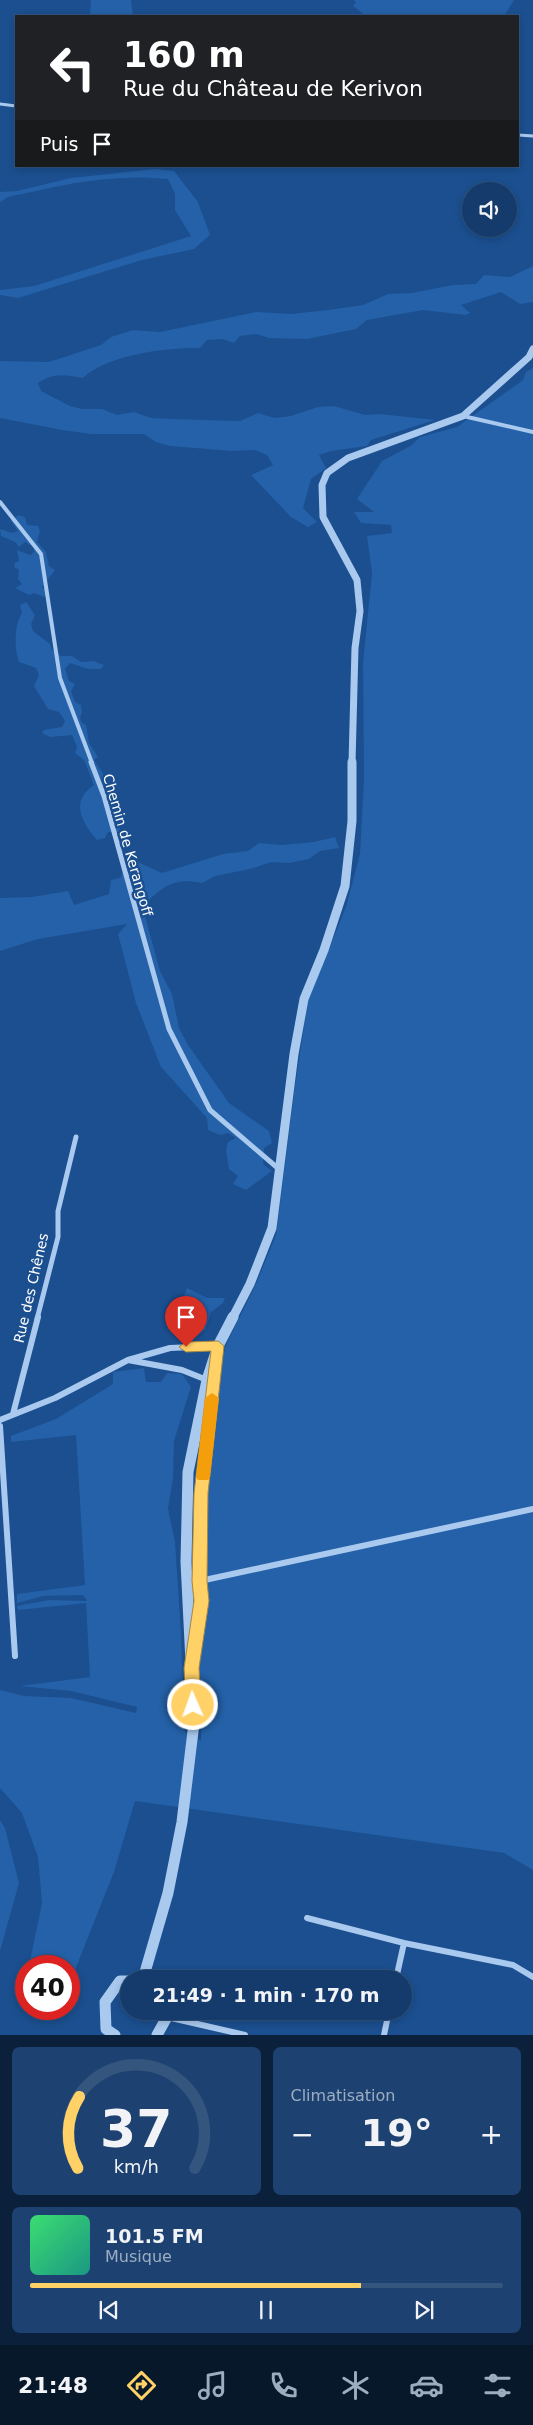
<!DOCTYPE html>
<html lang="fr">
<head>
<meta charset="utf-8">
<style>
  :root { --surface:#143b6b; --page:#1d4271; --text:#f1f3f6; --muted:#9dadc1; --line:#33557e; --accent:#ffd166 }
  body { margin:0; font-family:"DejaVu Sans",sans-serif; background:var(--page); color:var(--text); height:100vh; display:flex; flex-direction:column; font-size:19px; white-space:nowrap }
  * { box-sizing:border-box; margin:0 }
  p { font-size:16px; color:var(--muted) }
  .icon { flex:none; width:28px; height:28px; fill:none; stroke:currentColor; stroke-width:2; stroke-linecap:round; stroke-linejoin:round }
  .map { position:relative; height:2035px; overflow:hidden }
  .drawer { display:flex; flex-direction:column; gap:12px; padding:12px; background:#0b203b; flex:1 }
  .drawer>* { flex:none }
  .top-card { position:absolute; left:15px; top:15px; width:504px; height:152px; border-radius:0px; box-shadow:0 2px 8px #0003,0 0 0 1px var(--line); background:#202124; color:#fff; overflow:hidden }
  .controls { position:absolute; left:462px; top:182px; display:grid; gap:10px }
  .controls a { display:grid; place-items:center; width:55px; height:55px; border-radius:50%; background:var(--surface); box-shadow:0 2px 8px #0003,0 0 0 1px var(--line); font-size:25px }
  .speed { position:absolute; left:15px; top:1955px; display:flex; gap:10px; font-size:25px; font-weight:700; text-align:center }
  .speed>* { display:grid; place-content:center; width:65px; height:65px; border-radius:50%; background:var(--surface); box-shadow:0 2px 8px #0003,0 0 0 1px var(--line); line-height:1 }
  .speed .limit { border:8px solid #d22; background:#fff; color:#111 }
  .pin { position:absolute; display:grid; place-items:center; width:42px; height:42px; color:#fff; margin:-51px -21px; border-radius:50% 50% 50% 0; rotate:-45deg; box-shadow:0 0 5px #0007 }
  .pin .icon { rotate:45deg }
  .me { position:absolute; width:55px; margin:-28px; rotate:358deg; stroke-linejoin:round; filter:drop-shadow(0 0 4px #0008) }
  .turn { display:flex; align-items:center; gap:18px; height:105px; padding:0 25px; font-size:22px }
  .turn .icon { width:65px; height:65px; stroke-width:2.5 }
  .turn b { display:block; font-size:35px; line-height:42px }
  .then { display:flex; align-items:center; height:48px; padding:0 25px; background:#0003; gap:10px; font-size:19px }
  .big { font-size:38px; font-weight:700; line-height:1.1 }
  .drawer .card { flex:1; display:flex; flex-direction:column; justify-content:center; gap:8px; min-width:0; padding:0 18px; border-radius:8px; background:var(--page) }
  .drawer .dial { align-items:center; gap:0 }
  .dial svg { height:130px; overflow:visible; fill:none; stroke:var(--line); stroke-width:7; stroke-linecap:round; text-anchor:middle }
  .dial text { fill:var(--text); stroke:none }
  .song { display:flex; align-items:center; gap:15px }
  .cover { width:60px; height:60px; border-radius:8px; background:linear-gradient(135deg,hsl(140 70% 55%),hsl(170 70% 35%)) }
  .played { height:5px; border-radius:2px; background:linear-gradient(90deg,var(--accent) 70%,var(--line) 70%) }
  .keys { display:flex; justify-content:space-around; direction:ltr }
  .heat { display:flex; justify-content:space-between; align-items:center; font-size:28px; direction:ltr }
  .drawer .tiles { flex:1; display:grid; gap:12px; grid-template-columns:1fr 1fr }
  .card:last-child { grid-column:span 2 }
  .trip { position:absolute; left:120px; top:1970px; width:292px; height:50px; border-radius:25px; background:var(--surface); box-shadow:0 2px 8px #0003,0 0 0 1px var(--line); font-weight:700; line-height:50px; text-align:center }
  .dock { display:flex; height:80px; justify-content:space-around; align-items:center; background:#08182b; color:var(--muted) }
  .dock .icon { width:35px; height:35px }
  .dock .active { color:var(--accent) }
  .dock b { font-size:22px; color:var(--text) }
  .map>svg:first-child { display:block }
</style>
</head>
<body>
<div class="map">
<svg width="533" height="2035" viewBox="0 0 533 2035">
  <rect width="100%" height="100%" fill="#1b4f8f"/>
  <path fill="#2461a8" d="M91 0H131L133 16H90Z
    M353 0H514L504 16H366L353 6 356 2Z
    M155 169 174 171 198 202 210 235 194 249 142 260 18 298 0 295V290L34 286 191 236 175 210V194L168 179C113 173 62 185 8 197L0 202V192L17 191 71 178Z
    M533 266V302L520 304 501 292 461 305 470 313 466 315 423 310 367 320 356 329 307 339 269 338 257 334 240 336 234 343 223 339 207 340 200 348C168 347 106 355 83 378 65 375 54 372 38 383L41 391 70 406 82 409H102L117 415 134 412 151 418 171 419 240 421 258 413 274 418 291 416 318 407 334 406 365 415 380 414 435 420 371 440 367 446 331 451 319 455 326 468 311 479 303 508 317 522 308 527 291 517 251 475 273 465 267 455 255 450 232 451 170 446 156 442 144 434H91L62 430 0 418V361L49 362 101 345 111 337 133 330 160 332 256 312 291 314 328 310 363 305 388 294 412 293 453 285 476 284 484 275 510 277Z
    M533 368V1870L504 1853 135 1801 114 1872 69 1985V1966H29L42 1903 38 1857 22 1813 0 1788V1690L24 1696 71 1698 136 1713 137 1707 71 1691 20 1686 90 1677 86 1603 18 1610 17 1606 49 1600 87 1601 83 1595 43 1596 17 1603V1594L85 1585 76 1435 11 1442V1436L56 1419 113 1384V1372L144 1368 146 1382H161L167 1373 182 1374 191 1387 174 1441 173 1478 168 1509 175 1542 181 1633 184 1731 201 1741 202 1694 199 1666 208 1595 205 1550 207 1499 223 1357 226 1345 256 1284 276 1235 295 1086 308 1001 346 907 360 854 364 780 363 663 372 573 367 536 392 533 391 525 361 523 354 512H374L357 499 382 461 412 445 420 437 457 427 523 380 526 372Z
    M19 515 25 517 27 525 38 526 40 531 37 542 46 552 49 566 55 570 42 587 50 595 44 597 34 593 29 595 15 588 22 584 18 579 19 570 14 567 15 563 19 561 17 550 30 555 34 552 33 547 25 542 19 547 15 542 1 536 0 529 12 533 18 531 10 520Z
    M26 602 35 615 31 624 33 631 50 644 52 650 61 656H72L81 662 93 661 104 665 101 669H88L70 663 65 669 69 681 75 684 71 691 75 702 81 705 82 712 80 718 82 723 86 725 89 743 98 757 94 760 105 777 103 785 115 797 123 816 119 832H108L105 838 97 840C81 822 70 801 94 785L84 760 75 753 77 747 72 735 50 737 42 733 44 730 62 727 65 721 59 712 48 709 34 686 39 675 36 668 19 662C14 649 14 625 22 613L20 605Z
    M335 837 339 848 320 851 309 859 289 863 271 862 250 869 215 876 202 883C178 878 167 883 149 900L139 894 160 971 172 994 179 1028 188 1045 229 1103 269 1131 272 1143 264 1148 263 1164 272 1171 246 1190 233 1184 238 1176 229 1169 226 1150 228 1142 236 1138 228 1133 220 1135 208 1130 207 1118 161 1067 136 1003 118 934 127 924 38 939 0 951V898L32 897 68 891 74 905 109 894 111 880 120 878 129 858 162 873 223 854 248 851 259 843 282 845 314 842Z
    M187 1288 207 1298H225L223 1303 211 1312 206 1329 197 1336 183 1332 175 1321Z
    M0 1820 5 1828 19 1883 0 1951Z"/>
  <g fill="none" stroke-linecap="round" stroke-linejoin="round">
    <path stroke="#a9c9ee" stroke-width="3" d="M0 104 16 106
      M518 135 533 136"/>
    <path stroke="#a9c9ee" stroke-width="4" d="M463 416 533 432
      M0 502 41 554 60 678 92 763"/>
    <path stroke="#a9c9ee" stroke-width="5" d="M91 762 104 796 169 1029 210 1110 280 1170
      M37 1319 58 1237V1211L76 1137"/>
    <path stroke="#a9c9ee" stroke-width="6" d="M207 1380 182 1370 128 1360 170 1348 217 1346
      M13 1414 38 1317
      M0 1420 55 1398 128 1360
      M0 1426 15 1656
      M200 1581 533 1509
      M307 1918 404 1943 513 1965 533 1977
      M396 1979 404 1943
      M167 2017 245 2035
      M384 2035 389 2011"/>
    <path stroke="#a9c9ee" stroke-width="7" d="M352 763 355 648 360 611 357 580 323 517 322 485 327 473 348 458 463 416 529 357 533 349"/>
    <path stroke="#a9c9ee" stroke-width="9" d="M232 1319 250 1284 272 1228 294 1054 304 999 324 950 345 886 352 821V762"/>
    <path stroke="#a9c9ee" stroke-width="11" d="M195 1649 202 1601 200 1581 201 1493 216 1363
      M143 1979 168 1893 182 1822 194 1723 186 1562 188 1472 207 1380 218 1346 233 1317
      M115 2035 106 2029 105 2002 120 1981H129
      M157 2035 167 2017 166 2011"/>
  </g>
  <path fill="#ffd166" stroke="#a68842" d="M218 1341 224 1346 208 1493 207 1581 209 1601 199 1668 201 1705 199 1709 193 1711 188 1709 186 1705 184 1668 194 1601 192 1581 194 1493 211 1351 186 1352 179 1347 186 1342Z"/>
  <path fill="#f59e0b" d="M212 1393 219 1398 210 1477 208 1480H198L196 1477 205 1398Z"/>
  <g text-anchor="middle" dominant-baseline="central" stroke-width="5" stroke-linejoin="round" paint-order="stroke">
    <g font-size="14" fill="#fff" stroke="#1b4f8f">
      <text transform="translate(128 845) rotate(74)">Chemin de Kerangoff</text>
      <text transform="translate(31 1288) rotate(-77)">Rue des Chênes</text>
    </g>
  </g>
</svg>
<div class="controls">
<a><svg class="icon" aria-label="sound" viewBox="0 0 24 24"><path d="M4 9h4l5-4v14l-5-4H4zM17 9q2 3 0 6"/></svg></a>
</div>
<div class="speed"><div class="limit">40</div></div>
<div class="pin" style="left:186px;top:1347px;background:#d93025"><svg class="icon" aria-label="arrive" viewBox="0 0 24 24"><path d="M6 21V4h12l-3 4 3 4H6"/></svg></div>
<svg class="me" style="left:193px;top:1705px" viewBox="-20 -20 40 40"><circle r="17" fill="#ffd166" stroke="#fff" stroke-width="3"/><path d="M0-11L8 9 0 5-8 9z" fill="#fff"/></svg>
<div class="trip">21:49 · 1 min · 170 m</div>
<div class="top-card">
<div class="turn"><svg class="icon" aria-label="left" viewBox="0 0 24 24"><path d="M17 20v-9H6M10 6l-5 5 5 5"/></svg><div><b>160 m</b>Rue du Château de Kerivon</div></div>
<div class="then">Puis<svg class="icon" aria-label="arrive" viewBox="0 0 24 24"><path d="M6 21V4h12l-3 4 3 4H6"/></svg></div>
</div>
</div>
<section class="drawer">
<div class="tiles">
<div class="card dial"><svg viewBox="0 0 100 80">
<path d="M14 69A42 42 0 1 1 86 69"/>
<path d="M14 69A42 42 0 0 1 15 25" stroke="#ffd166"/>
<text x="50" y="56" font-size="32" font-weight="700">37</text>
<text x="50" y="72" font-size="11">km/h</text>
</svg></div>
<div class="card"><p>Climatisation</p>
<div class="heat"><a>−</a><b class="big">19°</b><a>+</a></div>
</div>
<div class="card">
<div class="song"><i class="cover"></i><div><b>101.5 FM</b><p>Musique</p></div></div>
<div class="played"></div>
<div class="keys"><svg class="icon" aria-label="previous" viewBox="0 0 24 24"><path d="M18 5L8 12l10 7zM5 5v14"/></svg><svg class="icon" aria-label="pause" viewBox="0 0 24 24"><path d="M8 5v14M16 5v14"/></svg><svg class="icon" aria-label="next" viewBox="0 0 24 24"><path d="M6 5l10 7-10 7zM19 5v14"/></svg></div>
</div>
</div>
</section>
<nav class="dock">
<b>21:48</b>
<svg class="icon active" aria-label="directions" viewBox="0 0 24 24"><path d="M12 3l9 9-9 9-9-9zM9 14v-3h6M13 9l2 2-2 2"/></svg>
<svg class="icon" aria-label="music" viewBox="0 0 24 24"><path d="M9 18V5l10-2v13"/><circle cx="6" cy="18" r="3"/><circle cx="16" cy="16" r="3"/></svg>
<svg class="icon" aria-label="phone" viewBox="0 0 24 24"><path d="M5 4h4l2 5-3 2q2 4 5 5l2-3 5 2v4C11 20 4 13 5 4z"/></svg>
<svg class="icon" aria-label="climate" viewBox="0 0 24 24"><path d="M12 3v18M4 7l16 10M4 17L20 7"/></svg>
<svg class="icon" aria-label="car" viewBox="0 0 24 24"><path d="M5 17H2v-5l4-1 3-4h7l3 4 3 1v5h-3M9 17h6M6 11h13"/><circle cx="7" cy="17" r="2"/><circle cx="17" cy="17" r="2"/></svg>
<svg class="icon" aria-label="filters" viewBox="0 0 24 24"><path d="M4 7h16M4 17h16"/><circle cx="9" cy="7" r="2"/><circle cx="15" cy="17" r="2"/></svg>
</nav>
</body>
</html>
